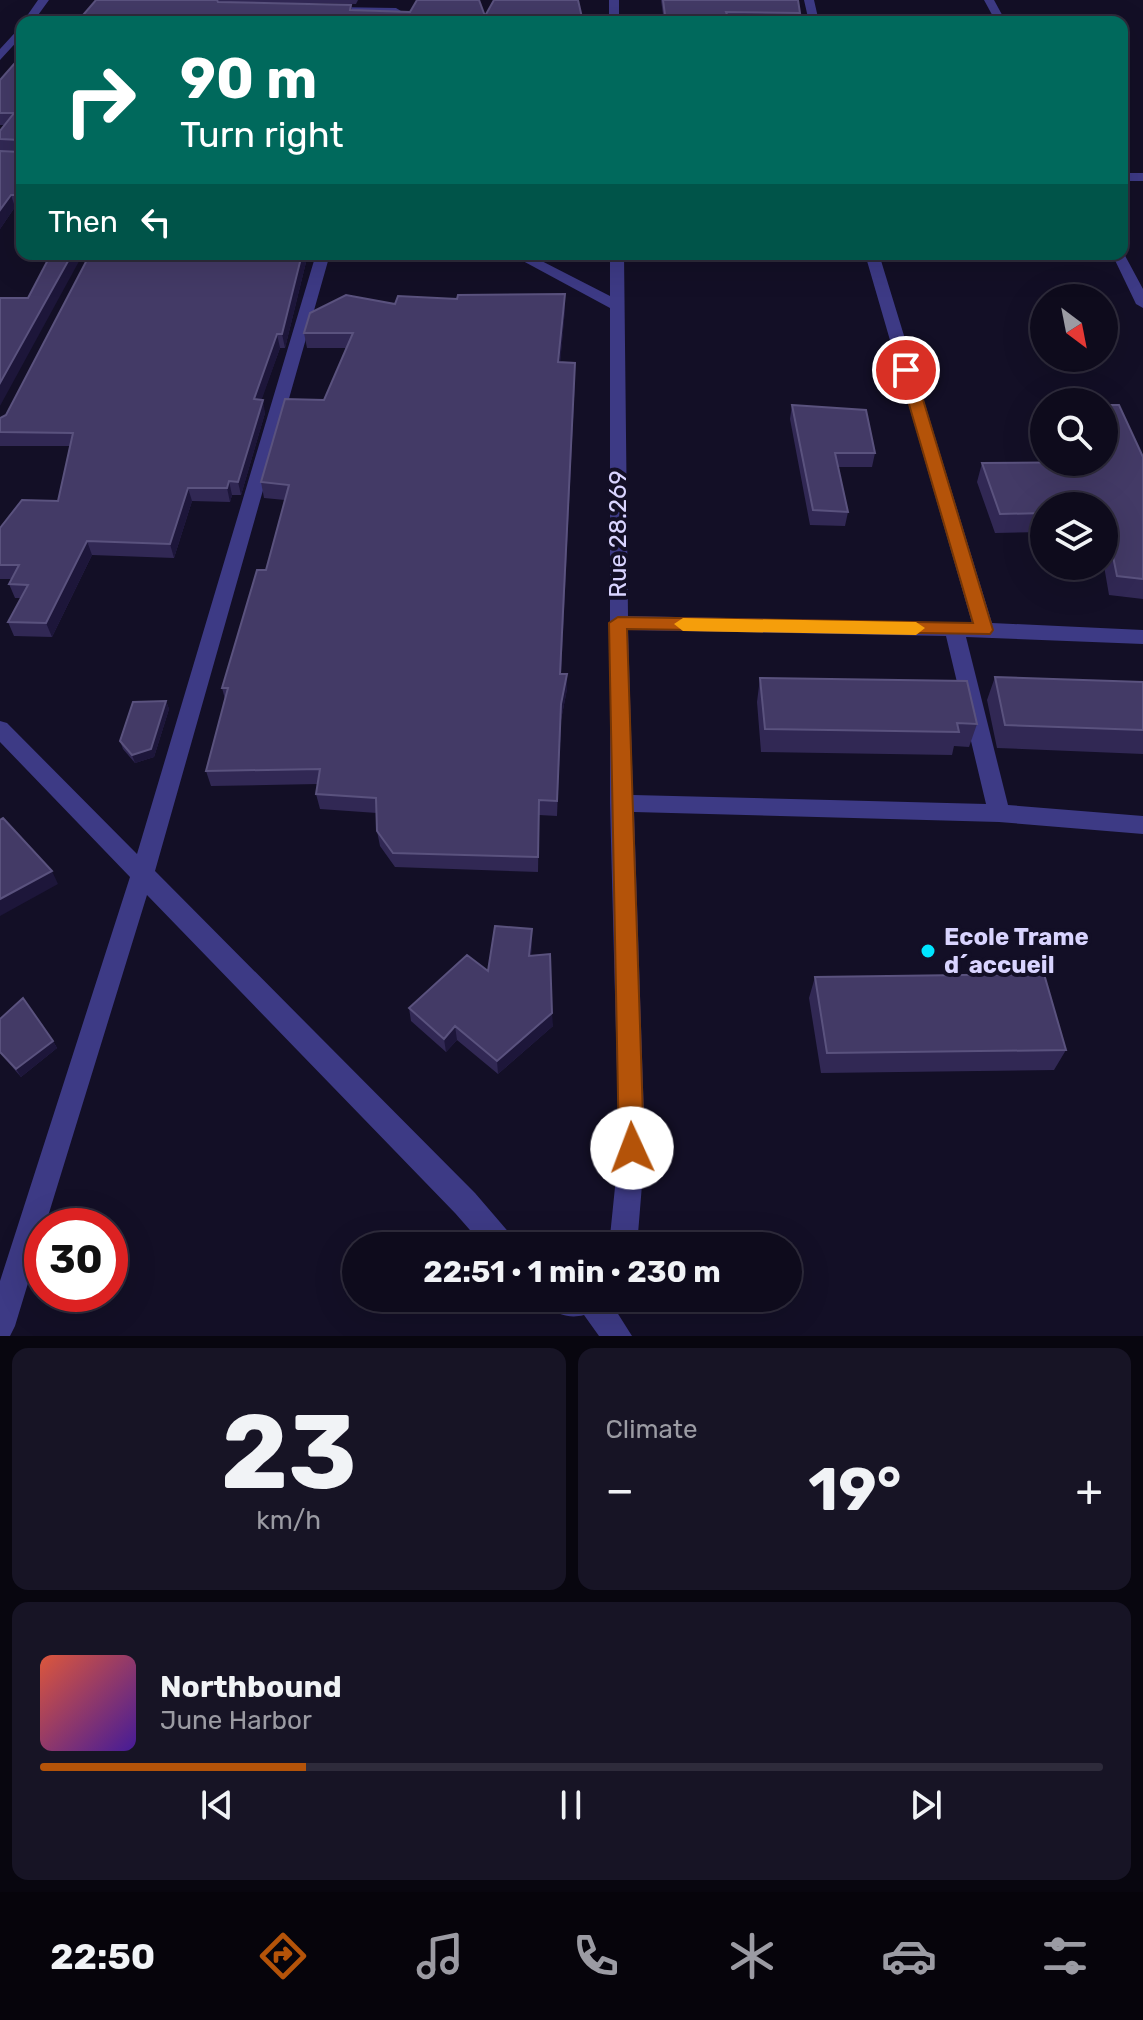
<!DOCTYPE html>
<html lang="en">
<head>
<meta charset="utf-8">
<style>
  :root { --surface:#0e0b1c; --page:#171425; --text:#f1f3f6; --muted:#9b9ba3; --line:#2e2b3b; --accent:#b45309 }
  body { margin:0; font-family:Rubik,sans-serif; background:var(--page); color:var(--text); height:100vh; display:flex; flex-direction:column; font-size:30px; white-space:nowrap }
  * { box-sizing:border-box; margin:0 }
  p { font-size:26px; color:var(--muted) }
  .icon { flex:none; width:44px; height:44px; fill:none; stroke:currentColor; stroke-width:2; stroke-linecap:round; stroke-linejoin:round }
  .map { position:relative; height:1336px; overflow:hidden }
  .drawer { display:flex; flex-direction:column; gap:12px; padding:12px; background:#08060f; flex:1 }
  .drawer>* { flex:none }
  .guide { position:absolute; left:16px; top:16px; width:1112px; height:244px; border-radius:16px; box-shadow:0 8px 32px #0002,0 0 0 2px var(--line); background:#00695c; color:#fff; overflow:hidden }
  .needle { width:52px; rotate:148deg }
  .tools { position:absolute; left:1030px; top:284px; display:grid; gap:16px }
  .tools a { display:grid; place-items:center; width:88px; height:88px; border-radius:50%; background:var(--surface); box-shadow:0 8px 32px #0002,0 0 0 2px var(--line); font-size:40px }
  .speed { position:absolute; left:24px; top:1208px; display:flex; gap:16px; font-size:40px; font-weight:700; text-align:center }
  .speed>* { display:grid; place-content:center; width:104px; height:104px; border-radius:50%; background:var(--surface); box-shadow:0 8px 32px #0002,0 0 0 2px var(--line); line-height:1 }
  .speed .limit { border:12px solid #d22; background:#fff; color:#111 }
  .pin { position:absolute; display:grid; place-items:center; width:68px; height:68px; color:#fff; margin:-34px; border:4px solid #fff; border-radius:50%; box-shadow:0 2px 8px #0007 }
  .me { position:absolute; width:88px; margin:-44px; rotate:358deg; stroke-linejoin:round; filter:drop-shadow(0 0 6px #0008) }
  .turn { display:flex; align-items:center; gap:28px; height:168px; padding:0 32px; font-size:36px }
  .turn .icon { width:104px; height:104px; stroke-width:2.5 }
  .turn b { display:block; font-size:56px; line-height:68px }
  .then { display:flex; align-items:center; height:76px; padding:0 32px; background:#0003; gap:16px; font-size:30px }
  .big { font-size:60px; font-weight:700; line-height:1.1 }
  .drawer .widget { flex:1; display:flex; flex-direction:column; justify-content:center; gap:12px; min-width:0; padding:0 28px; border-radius:16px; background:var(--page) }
  .drawer .dial { align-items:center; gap:0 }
  .dial b { font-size:104px; line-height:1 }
  .song { display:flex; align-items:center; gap:24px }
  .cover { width:96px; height:96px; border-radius:12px; background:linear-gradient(135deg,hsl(10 70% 55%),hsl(260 70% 35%)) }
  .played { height:8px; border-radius:4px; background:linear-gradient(90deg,var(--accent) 25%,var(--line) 25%) }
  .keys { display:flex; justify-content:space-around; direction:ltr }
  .heat { display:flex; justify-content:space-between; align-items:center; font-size:44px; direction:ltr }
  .drawer .tiles { flex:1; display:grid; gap:12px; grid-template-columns:1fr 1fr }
  .widget:last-child { grid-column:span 2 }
  .trip { position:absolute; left:342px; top:1232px; width:460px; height:80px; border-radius:40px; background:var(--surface); box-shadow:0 8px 32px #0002,0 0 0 2px var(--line); font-weight:700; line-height:80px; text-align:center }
  .menu { display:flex; height:128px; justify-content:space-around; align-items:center; background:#06040b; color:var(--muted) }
  .menu .icon { width:56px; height:56px }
  .menu .active { color:var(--accent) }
  .menu b { font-size:36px; color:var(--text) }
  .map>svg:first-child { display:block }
</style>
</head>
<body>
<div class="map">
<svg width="1143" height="1336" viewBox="0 0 1143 1336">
  <rect width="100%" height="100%" fill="#130f26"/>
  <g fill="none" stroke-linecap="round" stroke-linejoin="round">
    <path fill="#3d3a85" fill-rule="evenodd" d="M38 0H49L33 22 22 23Z
      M609 0H619V22H609Z
      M804 0H814L819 22H809Z
      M984 0H994L1006 22H996Z
      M332 7 396 8 401 11 396 14 328 12 327 10Z
      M22 25V36L0 60V49Z
      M1122 173H1143V181H1122Z
      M1122 250 1143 289V308L1136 304 1112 254H1122Z
      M316 254H330L155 871 475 1193 512 1236 516 1246H484L455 1213 147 895 45 1226H42V1237L15 1326 10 1336H0V1281L130 877 0 742V721L7 723 137 854Z
      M510 254H528L610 296V254H624L628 616 972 623 865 254H879L992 623 1143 630V644L966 637 1008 805 1143 816V834L999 822 634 812 645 1148 637 1246H609L619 1148 610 803V308ZM628 630 946 636 986 804 633 795Z
      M542 1298H608L632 1336H599L584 1315C569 1319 560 1314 546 1308Z"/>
  </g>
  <path fill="#312854" d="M96 0H358L356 4 224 2 351 5 352 10 485 16Z
    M661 0H798L800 13 799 22H664Z
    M22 55V207H15L0 229V131L4 125H0V80Z
    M90 254H308L285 348H280L261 400 265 413 241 495H232L230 502 192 501 174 558 92 555 52 637 14 636 8 622 21 598H15L9 584 12 579H0V528L58 501 70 446H0V418L6 415Z
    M565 294V309L560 362 575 378 561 674 567 689 561 720 557 816 539 815 538 872 395 867 380 846 377 831V813L320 809 316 794 318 784 211 786 206 771 225 699 222 688 266 570 285 500 264 498 261 482 324 400 346 348H307L304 333 395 304 457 299Z
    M792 405 875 453 872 467H838L848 512 845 526 810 525 790 419Z
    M1143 457V599L1109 595 1104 566V506H1044V532L995 533 977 482 982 463 1104 462Z
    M995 677 1143 682V754L997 748 987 700Z
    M760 678 977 724 969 747 954 746 952 755 761 752 757 702Z
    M166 701 169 709 154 757 135 763 123 749 120 741Z
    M532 943 531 955 553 1026 498 1074 457 1040 446 1052 411 1021 409 1008 488 971Z
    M815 977 1066 1050 1054 1070 821 1073 809 998Z
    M0 1019 53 1041 57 1048 21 1077 0 1053Z"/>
  <path fill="#1d163a" d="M11 195 15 207 0 229V210Z
    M72 254H83L0 406V383Z
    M302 254H308L285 348 282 334Z
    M565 294V309L559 378 558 362Z
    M277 334 280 348 257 413 254 399Z
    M575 363V378L560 689V674Z
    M263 400 265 413 241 495 238 482Z
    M229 481 232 495 230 502 227 488Z
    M188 488 192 501 174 558 170 544Z
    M87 541 92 555 52 637 46 623Z
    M567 674V689L561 720 557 816 561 704Z
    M166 701 169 709 154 757 135 763 132 755Z
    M52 871 58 884 0 916V899Z
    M532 929V943L530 969 529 956Z
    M552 1013 553 1026 498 1074 497 1061Z
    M455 1026 457 1040 446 1052 444 1039Z
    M53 1041 57 1048 21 1077 16 1069Z"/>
  <path fill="#433a66" stroke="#5a527e" stroke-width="2" d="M96 0H217L218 2 351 5 350 10 410 12 417 0H479L485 16 494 0H578L583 22H77Z
    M663 0H798L800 13 726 12 730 22H666Z
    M22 55V195H11L0 210V151L20 152V140L0 139V131L14 113H0V80Z
    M51 254H72L0 383V298H28Z
    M90 254H302L282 334H277L254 399 263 400 238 482 229 481 227 488H188L170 544 87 541 46 623 8 622 28 585 9 584 19 565H0V528L22 500 58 501 73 433 0 432V418L6 415Z
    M565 294 558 362 575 363 560 674H567L561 704 557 801 539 800 538 857 393 853 377 831 376 798 316 794 320 769 206 771 228 688H222L257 570H266L289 485 261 482 285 399 324 400 353 333H304L310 313 346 295 395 304 398 296 457 299 458 295Z
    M792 405 866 410 875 453H835L848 512 813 510Z
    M1104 405H1119L1143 457V579L1117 576 1104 512V506H1044V513L1000 514 982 463 1104 462Z
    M995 677 1143 682V730L1005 725Z
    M760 678 967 681 977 724 957 723 959 732 765 729Z
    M166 701 151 749 132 755 120 741 133 702Z
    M3 818 52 871 0 899V820Z
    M495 926 532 929 529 956 550 954 552 1013 497 1061 455 1026 444 1039 409 1008 467 955 488 971Z
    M1044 974 1066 1050 827 1053 815 977Z
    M23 998 53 1041 16 1069 0 1052V1019Z"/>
  <path fill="#b45309" stroke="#753606" stroke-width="2" d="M901 367 914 370 993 630 990 634 627 629 644 1148 640 1157 632 1160 623 1157 619 1148 609 623 618 617 973 623 899 370Z"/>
  <path fill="#f59e0b" d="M683 618 916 622 925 628 916 635 683 631 674 624Z"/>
  <circle fill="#00e5ff" stroke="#130f26" stroke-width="3" cx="928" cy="951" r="8"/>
  <g text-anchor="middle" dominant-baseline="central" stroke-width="8" stroke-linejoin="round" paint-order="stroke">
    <g font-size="24" fill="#d9d4ff" stroke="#130f26">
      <text transform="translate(618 534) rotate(-90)">Rue 28.269</text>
    </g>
    <g font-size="24" font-weight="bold" fill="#d9d4ff" stroke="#130f26" text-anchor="start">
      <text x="944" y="937">Ecole Trame<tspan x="944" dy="28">d´accueil</tspan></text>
    </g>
  </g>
</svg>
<div class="tools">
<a><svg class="needle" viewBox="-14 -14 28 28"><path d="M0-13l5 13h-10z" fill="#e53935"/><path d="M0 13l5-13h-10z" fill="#9b9ba3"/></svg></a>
<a><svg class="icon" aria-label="search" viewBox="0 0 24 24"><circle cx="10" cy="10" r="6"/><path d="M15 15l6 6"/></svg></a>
<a><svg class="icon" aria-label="layers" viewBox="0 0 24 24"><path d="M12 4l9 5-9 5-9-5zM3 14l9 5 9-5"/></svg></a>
</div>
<div class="speed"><div class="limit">30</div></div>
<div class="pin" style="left:906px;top:370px;background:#d93025"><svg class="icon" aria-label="arrive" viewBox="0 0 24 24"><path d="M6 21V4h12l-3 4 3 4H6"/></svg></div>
<svg class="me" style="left:632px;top:1148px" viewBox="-20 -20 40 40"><circle r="19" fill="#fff"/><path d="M0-13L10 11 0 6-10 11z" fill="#b45309"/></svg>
<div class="trip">22:51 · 1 min · 230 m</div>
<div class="guide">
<div class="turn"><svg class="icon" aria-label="right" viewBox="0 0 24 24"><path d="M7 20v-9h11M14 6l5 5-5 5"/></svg><div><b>90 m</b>Turn right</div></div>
<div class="then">Then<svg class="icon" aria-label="left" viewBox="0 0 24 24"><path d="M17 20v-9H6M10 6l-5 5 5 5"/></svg></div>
</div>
</div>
<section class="drawer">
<div class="tiles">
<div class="widget dial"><b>23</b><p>km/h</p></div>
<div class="widget"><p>Climate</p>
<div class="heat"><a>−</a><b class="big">19°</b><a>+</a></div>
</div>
<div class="widget">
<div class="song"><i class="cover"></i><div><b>Northbound</b><p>June Harbor</p></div></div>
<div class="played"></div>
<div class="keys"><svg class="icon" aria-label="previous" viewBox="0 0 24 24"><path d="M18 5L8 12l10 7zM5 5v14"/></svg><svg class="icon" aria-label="pause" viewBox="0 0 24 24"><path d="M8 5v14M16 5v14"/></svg><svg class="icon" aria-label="next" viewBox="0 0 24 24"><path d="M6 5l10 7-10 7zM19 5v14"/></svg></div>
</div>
</div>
</section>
<nav class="menu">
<b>22:50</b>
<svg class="icon active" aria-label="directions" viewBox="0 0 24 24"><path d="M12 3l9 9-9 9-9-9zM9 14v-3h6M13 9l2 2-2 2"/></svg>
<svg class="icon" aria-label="music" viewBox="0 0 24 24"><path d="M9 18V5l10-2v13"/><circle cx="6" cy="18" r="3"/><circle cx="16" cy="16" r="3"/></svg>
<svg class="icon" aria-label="phone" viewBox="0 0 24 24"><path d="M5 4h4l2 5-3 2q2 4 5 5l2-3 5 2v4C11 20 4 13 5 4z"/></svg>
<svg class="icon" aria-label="climate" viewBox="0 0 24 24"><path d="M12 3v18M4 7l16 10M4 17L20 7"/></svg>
<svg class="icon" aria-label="car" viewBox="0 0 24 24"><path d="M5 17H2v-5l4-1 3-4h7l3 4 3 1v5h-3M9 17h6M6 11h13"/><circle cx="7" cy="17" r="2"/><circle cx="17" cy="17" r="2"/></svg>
<svg class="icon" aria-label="filters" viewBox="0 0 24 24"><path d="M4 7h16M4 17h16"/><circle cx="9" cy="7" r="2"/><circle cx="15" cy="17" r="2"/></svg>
</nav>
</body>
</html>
